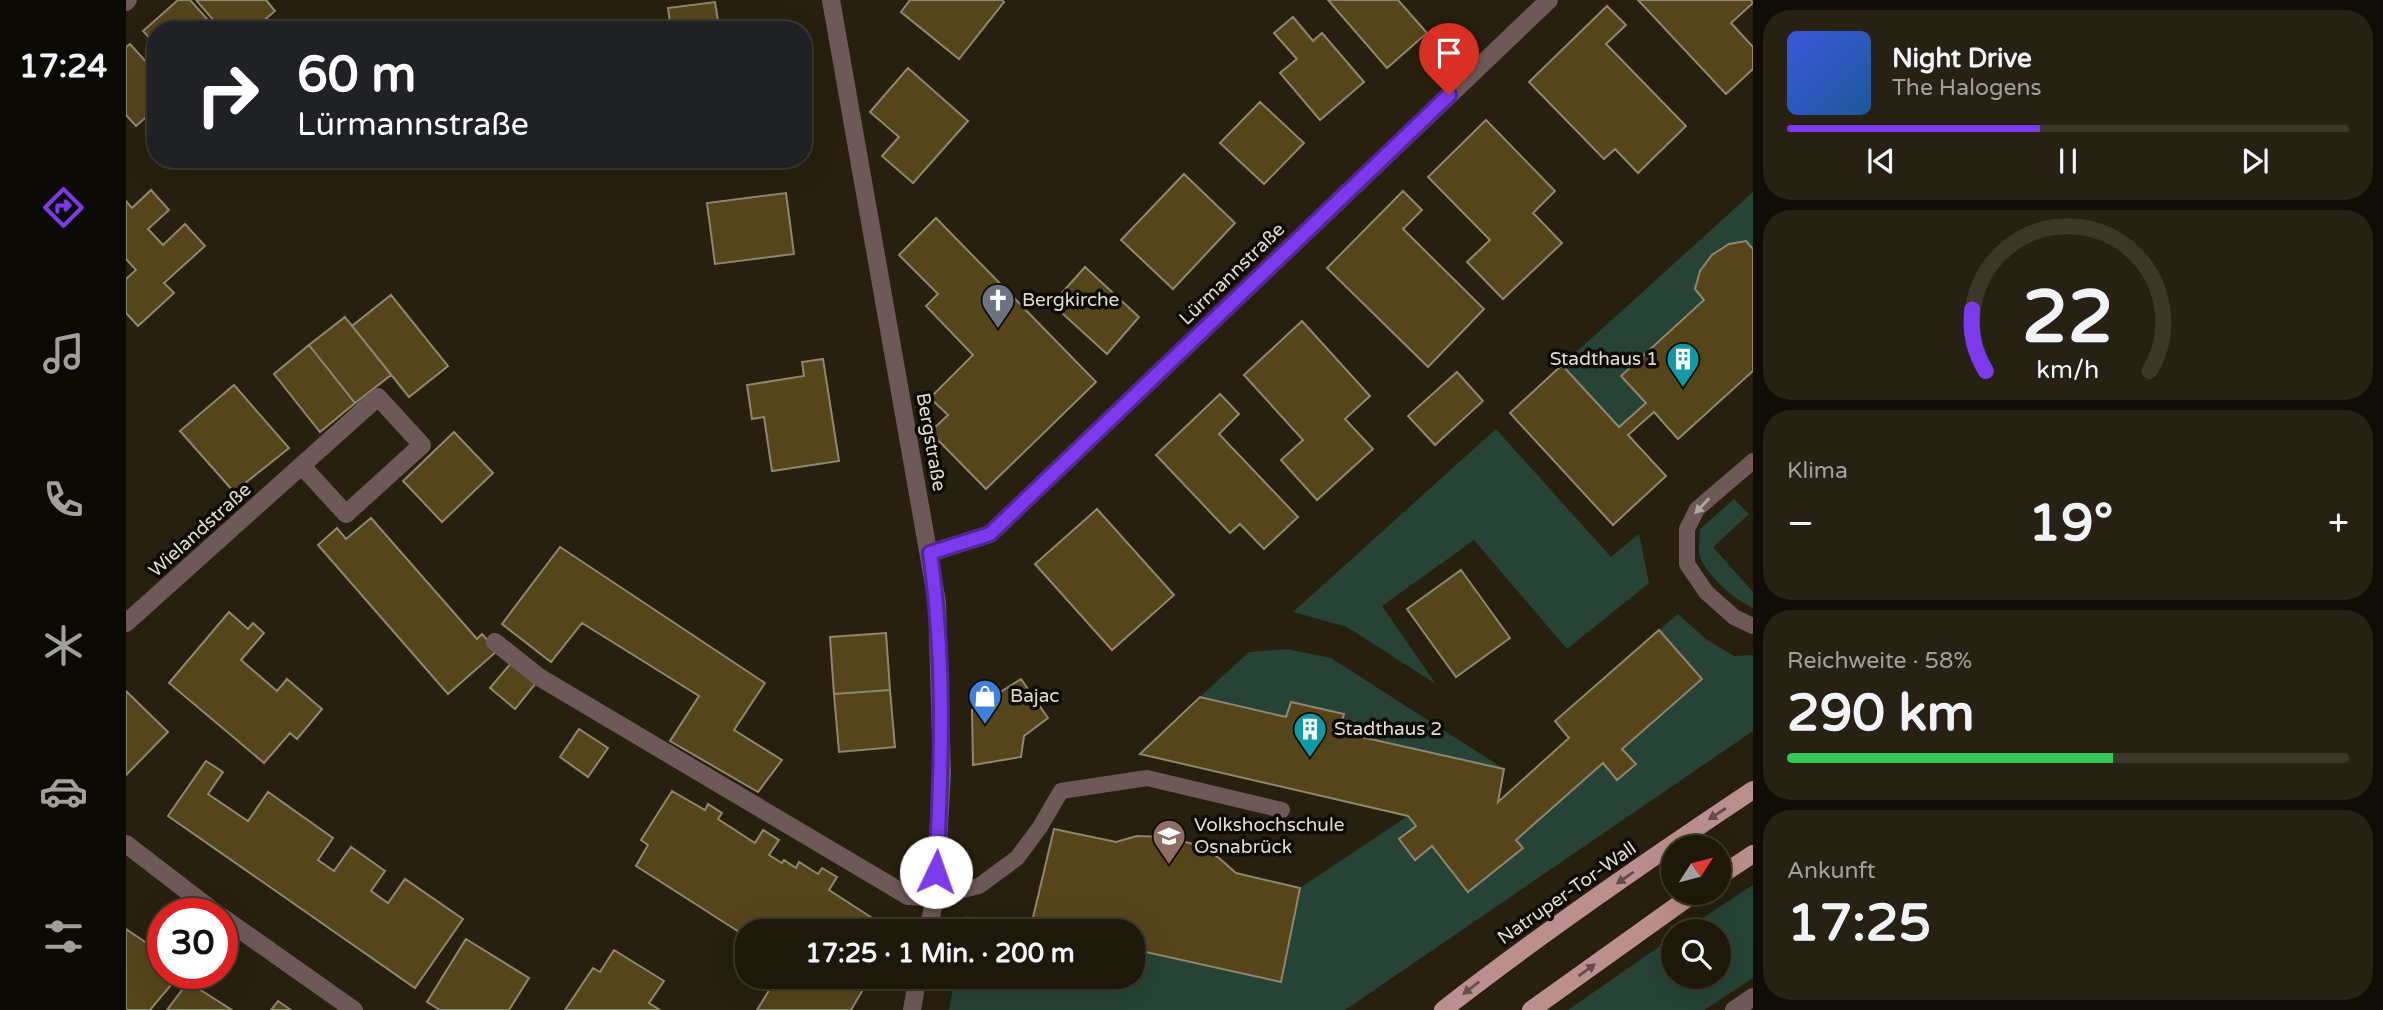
<!DOCTYPE html>
<html lang="de">
<head>
<meta charset="utf-8">
<style>
  :root { --surface:#1e180a; --page:#262113; --text:#f1f3f6; --muted:#a1a09c; --line:#3c372b; --accent:#7c3aed }
  body { margin:0; font-family:"Varela Round",sans-serif; background:var(--page); color:var(--text); height:100vh; display:flex; flex-direction:column; font-size:26px; white-space:nowrap }
  * { box-sizing:border-box; margin:0 }
  p { font-size:23px; color:var(--muted) }
  .icon { flex:none; width:38px; height:38px; fill:none; stroke:currentColor; stroke-width:2; stroke-linecap:round; stroke-linejoin:round }
  .map { position:relative; flex:1; overflow:hidden }
  .drawer { display:flex; flex-direction:column; gap:10px; padding:10px; background:#100d06; width:630px }
  .drawer>* { flex:none }
  .guide { position:absolute; left:21px; top:21px; width:665px; height:147px; border-radius:28px; box-shadow:0 7px 28px #0002,0 0 0 2px var(--line); background:#202124; color:#fff; overflow:hidden }
  .needle { width:46px; rotate:54deg }
  .controls { position:absolute; left:1535px; top:835px; display:grid; gap:14px }
  .controls a { display:grid; place-items:center; width:70px; height:70px; border-radius:50%; background:var(--surface); box-shadow:0 7px 28px #0002,0 0 0 2px var(--line); font-size:35px }
  .speed { position:absolute; left:21px; top:898px; display:flex; gap:14px; font-size:35px; font-weight:700; text-align:center }
  .speed>* { display:grid; place-content:center; width:91px; height:91px; border-radius:50%; background:var(--surface); box-shadow:0 7px 28px #0002,0 0 0 2px var(--line); line-height:1 }
  .speed .limit { border:10px solid #d22; background:#fff; color:#111 }
  .pin { position:absolute; display:grid; place-items:center; width:60px; height:60px; color:#fff; margin:-72px -30px; border-radius:50% 50% 50% 0; rotate:-45deg; box-shadow:0 0 7px #0007 }
  .pin .icon { rotate:45deg }
  .me { position:absolute; width:77px; margin:-38px; rotate:3deg; stroke-linejoin:round; filter:drop-shadow(0 0 5px #0008) }
  .turn { display:flex; align-items:center; gap:24px; height:147px; padding:0 35px; font-size:32px }
  .turn .icon { width:91px; height:91px; stroke-width:2.5 }
  .turn b { display:block; font-size:49px; line-height:60px }
  .big { font-size:52px; font-weight:700; line-height:1.1 }
  .drawer .widget { flex:1; display:flex; flex-direction:column; justify-content:center; gap:10px; min-width:0; padding:0 24px; border-radius:28px; background:var(--page) }
  .drawer .dial { align-items:center; gap:0 }
  .dial svg { height:182px; overflow:visible; fill:none; stroke:var(--line); stroke-width:7; stroke-linecap:round; text-anchor:middle }
  .dial text { fill:var(--text); stroke:none }
  .song { display:flex; align-items:center; gap:21px }
  .cover { width:84px; height:84px; border-radius:10px; background:linear-gradient(135deg,hsl(230 70% 55%),hsl(210 70% 35%)) }
  .played { height:7px; border-radius:4px; background:linear-gradient(90deg,var(--accent) 45%,var(--line) 45%) }
  .keys { display:flex; justify-content:space-around; direction:ltr }
  .heat { display:flex; justify-content:space-between; align-items:center; font-size:38px; direction:ltr }
  .charge { height:10px; border-radius:5px; background:linear-gradient(90deg,#34c759 58%,var(--line) 0) }
  .trip { position:absolute; left:609px; top:919px; width:410px; height:70px; border-radius:28px; background:var(--surface); box-shadow:0 7px 28px #0002,0 0 0 2px var(--line); font-weight:700; line-height:70px; text-align:center }
  main { display:flex; flex:1; min-height:0 }
  .dock { display:flex; flex-direction:column; width:126px; justify-content:space-around; align-items:center; background:#0c0a04; color:var(--muted) }
  .dock .icon { width:49px; height:49px }
  .dock .current { color:var(--accent) }
  .dock b { font-size:32px; color:var(--text) }
  .map>svg:first-child { display:block }
</style>
</head>
<body>
<main>
<nav class="dock">
<b>17:24</b>
<svg class="icon current" aria-label="directions" viewBox="0 0 24 24"><path d="M12 3l9 9-9 9-9-9zM9 14v-3h6M13 9l2 2-2 2"/></svg>
<svg class="icon" aria-label="music" viewBox="0 0 24 24"><path d="M9 18V5l10-2v13"/><circle cx="6" cy="18" r="3"/><circle cx="16" cy="16" r="3"/></svg>
<svg class="icon" aria-label="phone" viewBox="0 0 24 24"><path d="M5 4h4l2 5-3 2q2 4 5 5l2-3 5 2v4C11 20 4 13 5 4z"/></svg>
<svg class="icon" aria-label="climate" viewBox="0 0 24 24"><path d="M12 3v18M4 7l16 10M4 17L20 7"/></svg>
<svg class="icon" aria-label="car" viewBox="0 0 24 24"><path d="M5 17H2v-5l4-1 3-4h7l3 4 3 1v5h-3M9 17h6M6 11h13"/><circle cx="7" cy="17" r="2"/><circle cx="17" cy="17" r="2"/></svg>
<svg class="icon" aria-label="filters" viewBox="0 0 24 24"><path d="M4 7h16M4 17h16"/><circle cx="9" cy="7" r="2"/><circle cx="15" cy="17" r="2"/></svg>
</nav>
<div class="map">
<svg width="1627" height="1010" viewBox="0 0 1627 1010">
  <rect width="100%" height="100%" fill="#28200e"/>
  <path fill="#264336" d="M1627 192V249L1620 241C1590 246 1577 259 1569 289L1578 300 1496 376 1520 403 1493 427 1436 365Z
    M1370 429 1485 557 1513 534 1523 583 1441 649 1348 540 1256 606 1310 684 1221 627 1167 612Z
    M1608 499 1623 514 1587 547 1627 592V608C1609 600 1582 577 1574 557 1572 550 1574 537 1574 529Z
    M1552 614 1581 640 1608 656 1627 655V731L1219 1010H823L829 977 1006 976V949L1155 982 1174 888 1282 816 1290 826 1273 840 1288 859 1306 846 1342 892 1396 849 1390 840 1477 763 1491 780 1509 764 1496 749 1575 679 1533 630Z
    M1161 649 1205 658 1378 769 1213 732 1217 714 1165 702 1160 717 1074 697 1123 652Z
    M1627 885V978L1578 1010H1442L1547 937V976H1592V931H1557Z
    M839 916 927 931H837Z"/>
  <path fill="#56441b" stroke="#8f8670" stroke-width="2" d="M52 0H64L91 30H30V45L17 31Z
    M70 0H140L149 11 127 30H96Z
    M784 0H876L878 2 833 59 775 12Z
    M1202 0H1272L1301 33 1261 68Z
    M1512 0H1625L1627 3 1605 23 1627 47V69L1600 94Z
    M589 2 593 27 614 24 615 30H545L542 8Z
    M1481 6 1500 25 1480 44 1560 126 1512 173 1489 149 1478 159 1403 82Z
    M1167 17 1187 41 1196 33 1238 82 1194 120 1154 73 1171 59 1148 33Z
    M4 44 30 73V112L28 110 10 126 0 115V47Z
    M782 68 842 121 787 183 756 156 773 137 744 112Z
    M1134 102 1178 143 1138 184 1094 143Z
    M1360 120 1429 191 1407 213 1436 243 1377 299 1341 262 1364 240 1302 177Z
    M1058 174 1109 223 1047 289 995 240Z
    M25 190 43 210 22 229 37 245 59 224 79 246 38 283 48 293 12 326 0 313V279L10 270 0 259V201L6 208Z
    M1277 191 1296 210 1277 229 1358 309 1302 367 1201 268Z
    M660 193 668 254 589 264 581 203Z
    M810 218 970 382 860 489 804 432 822 415 804 398 847 355 800 306 812 294 773 255Z
    M1620 241 1627 249V371L1552 439 1528 412 1502 435 1540 476 1487 525 1384 413 1436 365 1493 427 1520 403 1495 376 1578 300 1569 289 1574 271 1586 255 1603 244Z
    M959 267 1013 317 981 354 926 304Z
    M265 295 322 366 283 397 226 326Z
    M219 317 265 375 229 403 183 345Z
    M1176 321 1244 396 1219 419 1247 449 1191 500 1155 460 1177 440 1118 375Z
    M183 345 229 403 194 432 148 374Z
    M697 359 713 461 646 471 638 417 626 419 621 385 678 376 676 362Z
    M1331 372 1357 401 1309 445 1282 416Z
    M108 385 163 448 108 492 54 431Z
    M1094 394 1113 414 1093 434 1172 517 1138 549 1114 524 1104 533 1030 455Z
    M328 432 367 473 316 522 277 481Z
    M971 509 1048 595 986 650 909 564Z
    M245 518 351 639 356 634 371 651 322 694 192 545 211 528 220 539Z
    M434 547 639 683 608 730 656 760 632 792 544 741 573 696 456 623 425 662 376 624Z
    M1335 570 1384 638 1330 677 1281 609Z
    M103 612 122 629 127 623 138 633 115 660 151 691 161 679 196 709 171 739 164 733 138 763 43 683Z
    M1533 630 1576 679 1496 749 1510 764 1491 780 1477 763 1390 840 1397 848 1342 892 1306 846 1289 860 1273 839 1290 826 1282 816 1014 754 1074 697 1160 717 1165 702 1218 714 1213 732 1378 769 1372 802 1443 738 1429 721Z
    M760 633 764 690 708 694 704 637Z
    M385 663 409 684 389 709 364 688Z
    M895 679 922 718 898 736 895 757 847 765 846 710Z
    M764 690 769 747 713 752 708 694Z
    M0 691 42 732 0 775Z
    M453 729 482 748 462 777 434 757Z
    M80 761 97 772 82 794 122 821 142 792 207 838 192 860 208 871 225 847 259 871 245 891 262 903 279 879 337 919 289 988 42 816Z
    M546 791 579 810 582 804 596 813 592 819 629 843 637 830 653 840 643 855 656 863 658 860 670 868 673 862 692 874 696 868 711 877 703 890 754 923 749 931H621V937L510 866 522 845 515 840Z
    M928 829 990 842 1011 836 1040 837 1071 845 1093 858 1110 873 1174 888 1155 982 1006 949V931H927L905 926Z
    M0 929 37 954V973H55L24 1010H0Z
    M340 939 403 978 383 1010H314L301 1002Z
    M488 950 538 981 523 1003 534 1010H439L467 968 474 972Z
    M635 976H735L742 981 725 1010H631L647 984Z
    M62 982 106 1010H41Z
    M152 1001 165 1010H145Z"/>
  <g fill="none" stroke-linecap="round" stroke-linejoin="round">
    <path stroke="#6e5958" stroke-width="16" d="M1627 461 1571 509 1561 529V564L1580 592 1608 617 1627 626
      M809 897 853 886 891 858 914 827 935 791 1021 778 1156 810"/>
    <path stroke="#6e5958" stroke-width="18" d="M1608 1010 1627 997"/>
    <path stroke="#6e5958" stroke-width="18" d="M705 0 811 602 816 773 809 897 802 931
      M0 2 2 0
      M804 553 864 534 1423 0
      M0 623 252 397 296 445 220 514 176 466
      M369 642 413 677 782 896 809 897
      M786 1010 792 976"/>
    <path stroke="#6e5958" stroke-width="18" d="M0 844 91 914
      M96 917 228 1010"/>
    <path stroke="#bb8f8f" stroke-width="18" d="M1592 877 1627 854
      M1317 1010C1417 932 1522 860 1627 790
      M1405 1010 1570 892"/>
  </g>
  <defs><path id="oneway-solid" d="M-6-.8H1V-3.2L6.5 0L1 3.2V.8H-6Z" transform="scale(1.75)"/></defs>
  <use fill="#b2a79f" href="#oneway-solid" transform="translate(1576 506) rotate(133)"/>
  <g fill="#644c4a">
    <use href="#oneway-solid" transform="translate(1591 814) rotate(147)"/>
    <use href="#oneway-solid" transform="translate(1499 878) rotate(145)"/>
    <use href="#oneway-solid" transform="translate(1461 970) rotate(-36)"/>
    <use href="#oneway-solid" transform="translate(1345 988) rotate(142)"/>
  </g>
  <g fill="none" stroke-linecap="round" stroke-linejoin="round">
    <defs>
      <path id="route" d="M810 872C816 766 819 658 804 553L864 534 1323 95"/>
    </defs>
    <use href="#route" stroke="#51269a" stroke-width="18"/>
    <use href="#route" stroke="#7c3aed" stroke-width="12"/>
  </g>
  <defs>
    <symbol id="church-pin" viewBox="-11 -11 22 30"><path d="M0 17L-7.5 6A9.5 9.5 0 1 1 7.5 6Z" fill="#6b7280" stroke="#0e0a04"/><path d="M-1.2-6h2.4v3.5h3.3v2.4h-3.3V6h-2.4V-.1h-3.3v-2.4h3.3Z" fill="#fff"/></symbol>
    <symbol id="building-pin" viewBox="-11 -11 22 30"><path d="M0 17L-7.5 6A9.5 9.5 0 1 1 7.5 6Z" fill="#0f9aa8" stroke="#0e0a04"/><path d="M-4-6H4V6H1V3H-1V6H-4ZM-2.5-4.3h1.7v1.8h-1.7ZM.8-4.3h1.7v1.8H.8ZM-2.5-1h1.7V.8h-1.7ZM.8-1h1.7V.8H.8Z" fill="#fff"/></symbol>
    <symbol id="shop-pin" viewBox="-11 -11 22 30"><path d="M0 17L-7.5 6A9.5 9.5 0 1 1 7.5 6Z" fill="#3f7fe0" stroke="#0e0a04"/><path d="M-5-2.5h2.3a2.7 3.5 0 0 1 5.4 0H5L5.5 6h-11ZM-1.5-2.5h3a1.5 2.3 0 0 0-3 0Z" fill="#fff"/></symbol>
    <symbol id="university-pin" viewBox="-11 -11 22 30"><path d="M0 17L-7.5 6A9.5 9.5 0 1 1 7.5 6Z" fill="#8d6e63" stroke="#0e0a04"/><path d="M0-5L7-2L0 1L-7-2ZM-4 1L0 2.5L4 1V4Q0 6-4 4Z" fill="#fff"/></symbol>
  </defs>
  <g fill-rule="evenodd">
    <use href="#church-pin" x="853" y="281" width="38" height="52"/>
    <use href="#building-pin" x="1538" y="340" width="38" height="52"/>
    <use href="#shop-pin" x="840" y="677" width="38" height="52"/>
    <use href="#building-pin" x="1165" y="710" width="38" height="52"/>
    <use href="#university-pin" x="1024" y="817" width="38" height="52"/>
  </g>
  <g text-anchor="middle" dominant-baseline="central" stroke-width="7" stroke-linejoin="round" paint-order="stroke">
    <g font-size="19" fill="#e0dbcf" stroke="#0e0a04">
      <text transform="translate(1106 274) rotate(-44)">Lürmannstraße</text>
      <text transform="translate(805 442) rotate(80)">Bergstraße</text>
      <text transform="translate(74 530) rotate(-42)">Wielandstraße</text>
      <text transform="translate(1441 893) rotate(-35)">Natruper-Tor-Wall</text>
    </g>
    <g font-size="19" fill="#e0dbcf" stroke="#0e0a04" text-anchor="start">
      <text x="896" y="300">Bergkirche</text>
      <text x="1532" y="359" text-anchor="end">Stadthaus 1</text>
      <text x="884" y="696">Bajac</text>
      <text x="1208" y="729">Stadthaus 2</text>
      <text x="1068" y="825">Volkshochschule<tspan x="1068" dy="22">Osnabrück</tspan></text>
    </g>
  </g>
</svg>
<div class="controls">
<a><svg class="needle" viewBox="-14 -14 28 28"><path d="M0-13l5 13h-10z" fill="#e53935"/><path d="M0 13l5-13h-10z" fill="#a1a09c"/></svg></a>
<a><svg class="icon" aria-label="search" viewBox="0 0 24 24"><circle cx="10" cy="10" r="6"/><path d="M15 15l6 6"/></svg></a>
</div>
<div class="speed"><div class="limit">30</div></div>
<div class="pin" style="left:1323px;top:95px;background:#d93025"><svg class="icon" aria-label="arrive" viewBox="0 0 24 24"><path d="M6 21V4h12l-3 4 3 4H6"/></svg></div>
<svg class="me" style="left:810px;top:872px" viewBox="-20 -20 40 40"><circle r="19" fill="#fff"/><path d="M0-13L10 11 0 6-10 11z" fill="#7c3aed"/></svg>
<div class="trip">17:25 · 1 Min. · 200 m</div>
<div class="guide">
<div class="turn"><svg class="icon" aria-label="right" viewBox="0 0 24 24"><path d="M7 20v-9h11M14 6l5 5-5 5"/></svg><div><b>60 m</b>Lürmannstraße</div></div>
</div>
</div>
<section class="drawer">
<div class="widget">
<div class="song"><i class="cover"></i><div><b>Night Drive</b><p>The Halogens</p></div></div>
<div class="played"></div>
<div class="keys"><svg class="icon" aria-label="previous" viewBox="0 0 24 24"><path d="M18 5L8 12l10 7zM5 5v14"/></svg><svg class="icon" aria-label="pause" viewBox="0 0 24 24"><path d="M8 5v14M16 5v14"/></svg><svg class="icon" aria-label="next" viewBox="0 0 24 24"><path d="M6 5l10 7-10 7zM19 5v14"/></svg></div>
</div>
<div class="widget dial"><svg viewBox="0 0 100 80">
<path d="M14 69A42 42 0 1 1 86 69"/>
<path d="M14 69A42 42 0 0 1 8 42" stroke="#7c3aed"/>
<text x="50" y="56" font-size="32" font-weight="700">22</text>
<text x="50" y="72" font-size="11">km/h</text>
</svg></div>
<div class="widget"><p>Klima</p>
<div class="heat"><a>−</a><b class="big">19°</b><a>+</a></div>
</div>
<div class="widget"><p>Reichweite · 58%</p><b class="big">290 km</b><div class="charge"></div></div>
<div class="widget"><p>Ankunft</p><b class="big">17:25</b></div>
</section>
</main>
</body>
</html>
